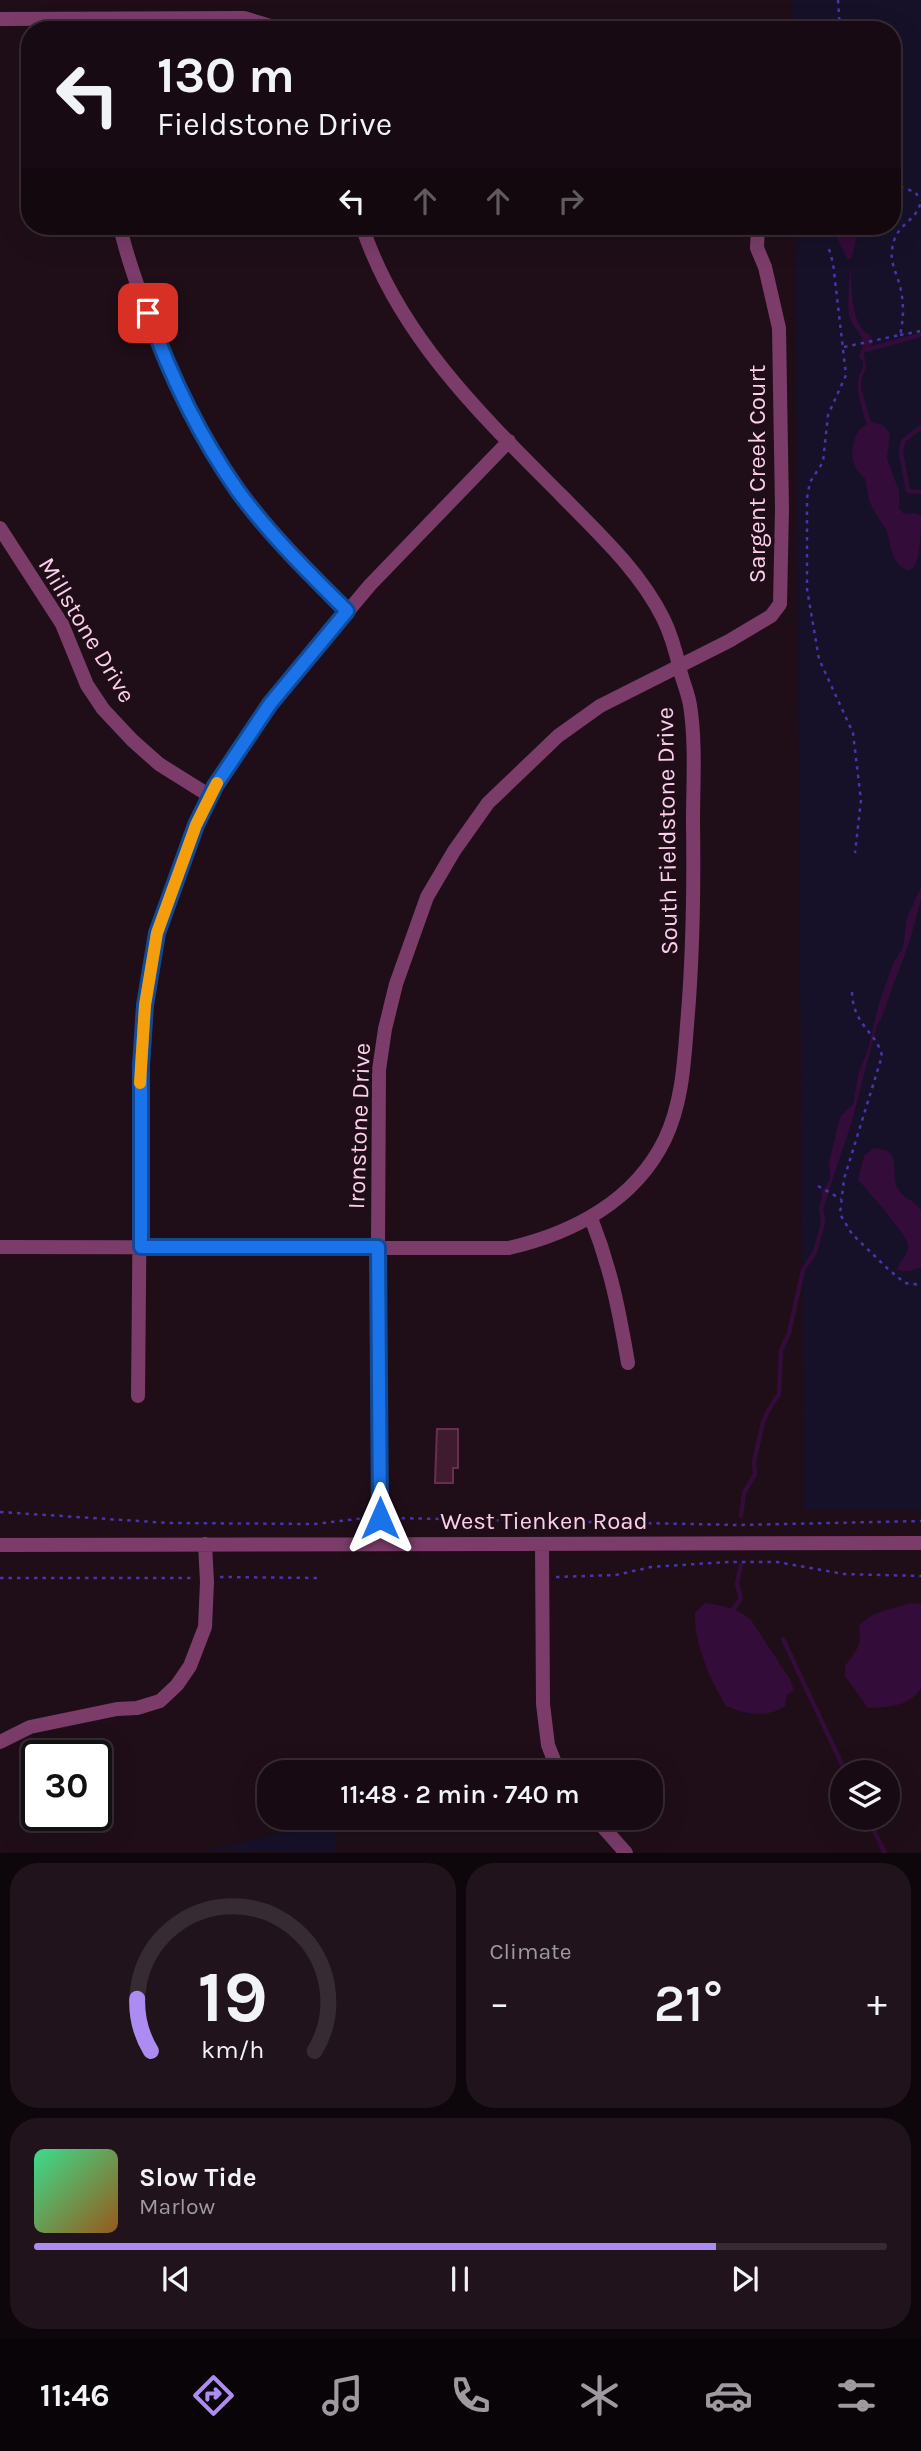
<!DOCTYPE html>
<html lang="en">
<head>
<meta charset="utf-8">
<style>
  :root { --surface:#170a12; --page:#20131b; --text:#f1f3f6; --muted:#9e9a9f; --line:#362b32; --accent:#ac8cf0 }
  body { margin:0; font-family:Karla,sans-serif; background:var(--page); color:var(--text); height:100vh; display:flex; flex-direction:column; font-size:26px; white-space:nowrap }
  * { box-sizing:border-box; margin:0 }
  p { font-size:23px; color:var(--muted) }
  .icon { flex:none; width:38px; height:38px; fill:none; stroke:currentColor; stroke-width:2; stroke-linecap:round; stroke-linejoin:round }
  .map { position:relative; height:1853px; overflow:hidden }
  .panel { display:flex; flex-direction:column; gap:10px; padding:10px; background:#0d060a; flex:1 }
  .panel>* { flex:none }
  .hud { position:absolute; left:21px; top:21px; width:880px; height:214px; border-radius:28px; box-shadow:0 7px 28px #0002,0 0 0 2px var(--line); background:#170a12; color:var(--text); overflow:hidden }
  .fabs { position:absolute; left:830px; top:1760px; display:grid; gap:14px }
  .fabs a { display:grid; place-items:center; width:70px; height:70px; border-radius:50%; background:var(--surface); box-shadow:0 7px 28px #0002,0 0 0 2px var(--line); font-size:35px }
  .speed { position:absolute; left:21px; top:1740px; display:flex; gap:14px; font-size:35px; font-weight:700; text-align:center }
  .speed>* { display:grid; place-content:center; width:91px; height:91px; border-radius:50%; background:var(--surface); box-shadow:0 7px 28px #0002,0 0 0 2px var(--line); line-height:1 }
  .speed .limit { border:4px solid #111; border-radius:10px; background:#fff; color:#111 }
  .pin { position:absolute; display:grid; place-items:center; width:60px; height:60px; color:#fff; margin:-30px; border-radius:14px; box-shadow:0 4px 10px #0006 }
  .me { position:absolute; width:77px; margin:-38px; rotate:0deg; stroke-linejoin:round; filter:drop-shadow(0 0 5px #0008) }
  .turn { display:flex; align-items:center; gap:24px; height:147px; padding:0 21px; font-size:32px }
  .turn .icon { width:91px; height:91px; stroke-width:2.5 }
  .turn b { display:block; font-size:49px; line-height:60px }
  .lanes { display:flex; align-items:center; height:66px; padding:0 21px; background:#0003; justify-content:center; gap:35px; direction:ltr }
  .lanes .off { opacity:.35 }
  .big { font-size:52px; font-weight:600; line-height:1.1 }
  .panel .tile { flex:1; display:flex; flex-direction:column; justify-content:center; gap:10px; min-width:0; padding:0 24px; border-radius:28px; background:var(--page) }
  .panel .dial { align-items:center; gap:0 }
  .dial svg { height:182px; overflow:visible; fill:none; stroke:var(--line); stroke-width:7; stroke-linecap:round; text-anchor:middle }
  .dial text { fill:var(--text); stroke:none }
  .song { display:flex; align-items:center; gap:21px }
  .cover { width:84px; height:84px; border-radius:10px; background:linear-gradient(135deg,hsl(150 70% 55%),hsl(30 70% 35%)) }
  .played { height:7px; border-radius:4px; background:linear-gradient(90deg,var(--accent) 80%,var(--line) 80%) }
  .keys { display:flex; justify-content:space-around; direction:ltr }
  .heat { display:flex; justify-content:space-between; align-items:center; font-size:38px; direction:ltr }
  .panel .tiles { flex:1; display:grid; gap:10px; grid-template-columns:1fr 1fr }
  .tile:last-child { grid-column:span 2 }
  .trip { position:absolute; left:257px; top:1760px; width:406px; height:70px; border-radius:28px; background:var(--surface); box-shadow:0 7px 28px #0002,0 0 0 2px var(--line); font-weight:600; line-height:70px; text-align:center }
  .tab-bar { display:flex; height:112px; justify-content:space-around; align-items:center; background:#090407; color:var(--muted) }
  .tab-bar .icon { width:49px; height:49px }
  .tab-bar .active { color:var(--accent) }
  .tab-bar b { font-size:32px; color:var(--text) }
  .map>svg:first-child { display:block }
</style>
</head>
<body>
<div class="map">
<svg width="921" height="1853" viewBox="0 0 921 1853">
  <rect width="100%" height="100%" fill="#1f0e18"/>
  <path fill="#161128" d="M792 0H921V1509H804L795 226H892V30H793Z
    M335 1819V1852H204Z"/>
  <path fill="#330c39" d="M836 226H859L852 257 848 260 834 232Z
    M851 264C851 285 850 326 871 336L873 343 864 352 866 368 862 377 861 388 871 422 883 425 890 433 887 458 899 491V508L904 514 915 513 921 516C921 527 921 572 908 570 902 569 898 564 895 560 890 550 890 537 885 528 881 522 871 507 869 500 867 493 867 485 865 478 847 467 849 433 867 424 862 409 852 383 863 368V362L859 356C870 333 854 334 849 315 847 307 850 273 851 264Z
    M921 887V900L910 940 881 1019 877 1025 852 1121 824 1205 821 1190 826 1187 830 1178 829 1162 840 1117 853 1104 859 1071 867 1053 879 1003 893 964 903 947 907 917Z
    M874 1148C908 1151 886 1175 900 1192 907 1200 917 1201 921 1211V1267C912 1270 906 1274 897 1269 899 1263 909 1253 908 1245 907 1234 866 1190 858 1179L864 1156Z
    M705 1603C723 1606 738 1608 751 1620L790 1679 794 1690 787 1695 785 1706C765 1719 747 1714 726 1706 711 1682 693 1640 695 1613Z
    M909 1603 921 1604V1688C910 1707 888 1707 868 1708L845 1676V1666C855 1651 863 1647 859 1626 871 1611 892 1610 909 1603Z"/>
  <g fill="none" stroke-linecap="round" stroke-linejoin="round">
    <path stroke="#330c39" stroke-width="4.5" d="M865 350 921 335
      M921 427 903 441 901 453 908 491 921 492
      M741 1516 744 1493 755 1474 754 1462 763 1422 769 1409 779 1394 781 1350 789 1333 803 1270 815 1252 823 1223 821 1208 825 1197
      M733 1609 741 1599 737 1584 741 1565
      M783 1639 846 1773
      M868 1818 885 1853"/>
  </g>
  <path fill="#3e1b2f" stroke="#692f50" stroke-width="2" d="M437 1429H458V1468H453V1483H435Z"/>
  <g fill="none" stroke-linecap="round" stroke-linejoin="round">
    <path stroke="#4935a9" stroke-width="2.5" stroke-dasharray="3.5 5" stroke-linecap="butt" d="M838 0 840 30
      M892 184 915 192 921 200
      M829 249 833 263 846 375 828 415 823 462 810 482 807 498V589L819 659 853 733 861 800 855 853
      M900 335 921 331
      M844 347 900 335C904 318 904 303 900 286 897 274 890 263 892 250 895 222 916 224 921 201
      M852 992C853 1026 877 1032 882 1056L844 1179 840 1214 852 1234 888 1269 905 1283 921 1285
      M818 1186 841 1199
      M0 1512 169 1523 315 1524 365 1518
      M393 1518 739 1525 921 1521
      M220 1577 318 1578
      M556 1577 616 1575 651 1567 727 1562H777L844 1574 921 1576
      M0 1578H193"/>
    <path stroke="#7b3c6a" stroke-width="14" d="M0 19 244 18 284 30
      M120 226C126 256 137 284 147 312 170 375 200 439 239 492 271 536 309 573 347 611
      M0 528 62 624 87 685 103 709 132 740 159 764 210 796
      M591 1218C611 1269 619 1310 628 1363
      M0 1247 509 1248C573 1233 635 1201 665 1139 682 1103 684 1064 687 1025 693 957 694 890 693 822 693 784 696 743 690 705 688 693 683 682 680 670 676 652 671 634 663 618 639 570 597 532 561 495 481 415 398 335 362 226
      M138 1396 141 1066 145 1005 157 933 196 825 215 786 270 704 370 585 509 441
      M380 1544 378 1247 379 1070 385 1029 396 984 427 897 454 851 488 803 558 736 600 706 729 641 771 616 780 604 782 509 779 328 765 267 757 248 758 226
      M542 1544 543 1704 548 1745 559 1773
      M0 1545 921 1543
      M0 1742 30 1727 117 1709 137 1708 160 1701 177 1685 190 1666 205 1627 207 1582 205 1544
      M595 1818 626 1853"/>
  </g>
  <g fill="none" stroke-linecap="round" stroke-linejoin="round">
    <defs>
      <path id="route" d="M148 313C170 375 200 437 238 491 270 535 309 573 347 611L270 704 215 786 196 825 157 933 145 1005 141 1066V1247H378L380 1518"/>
    </defs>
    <use href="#route" stroke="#114b97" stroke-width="18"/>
    <use href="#route" stroke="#1a73e8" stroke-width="12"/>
    <path stroke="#f59e0b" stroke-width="12" d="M140 1083 145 1005 157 933 196 825 217 783"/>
  </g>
  <g text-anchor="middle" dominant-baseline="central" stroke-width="7" stroke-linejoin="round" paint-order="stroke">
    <g font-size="24" fill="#fccfec" stroke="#1f0e18">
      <text transform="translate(757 474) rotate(-90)">Sargent Creek Court</text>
      <text transform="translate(87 630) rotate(59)">Millstone Drive</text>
      <text transform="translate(667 831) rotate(-91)">South Fieldstone Drive</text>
      <text transform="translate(359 1126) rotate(-88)">Ironstone Drive</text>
      <text x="544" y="1521">West Tienken Road</text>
    </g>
  </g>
</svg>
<div class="fabs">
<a><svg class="icon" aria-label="layers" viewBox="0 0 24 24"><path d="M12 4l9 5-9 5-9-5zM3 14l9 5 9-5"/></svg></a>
</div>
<div class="speed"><div class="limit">30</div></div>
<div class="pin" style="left:148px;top:313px;background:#d93025"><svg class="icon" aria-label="arrive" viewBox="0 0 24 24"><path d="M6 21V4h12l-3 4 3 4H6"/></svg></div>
<svg class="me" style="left:380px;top:1518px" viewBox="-20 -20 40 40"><path d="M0-17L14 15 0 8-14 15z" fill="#1a73e8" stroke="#fff" stroke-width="4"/></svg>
<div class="trip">11:48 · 2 min · 740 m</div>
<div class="hud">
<div class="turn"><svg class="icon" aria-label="left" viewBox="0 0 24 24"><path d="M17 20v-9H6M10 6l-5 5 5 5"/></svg><div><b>130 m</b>Fieldstone Drive</div></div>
<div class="lanes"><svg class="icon" aria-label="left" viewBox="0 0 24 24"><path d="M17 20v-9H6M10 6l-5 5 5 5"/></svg><svg class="icon off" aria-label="ahead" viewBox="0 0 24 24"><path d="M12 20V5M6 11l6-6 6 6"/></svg><svg class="icon off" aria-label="ahead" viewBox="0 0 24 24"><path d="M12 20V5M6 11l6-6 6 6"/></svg><svg class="icon off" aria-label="right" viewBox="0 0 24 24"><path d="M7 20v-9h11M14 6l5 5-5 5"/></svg></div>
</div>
</div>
<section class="panel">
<div class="tiles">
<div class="tile dial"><svg viewBox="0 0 100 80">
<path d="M14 69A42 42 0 1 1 86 69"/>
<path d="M14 69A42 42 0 0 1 8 46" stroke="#ac8cf0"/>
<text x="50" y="56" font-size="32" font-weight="700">19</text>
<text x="50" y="72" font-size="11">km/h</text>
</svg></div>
<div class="tile"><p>Climate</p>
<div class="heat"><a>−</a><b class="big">21°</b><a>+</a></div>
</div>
<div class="tile">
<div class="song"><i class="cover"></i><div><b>Slow Tide</b><p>Marlow</p></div></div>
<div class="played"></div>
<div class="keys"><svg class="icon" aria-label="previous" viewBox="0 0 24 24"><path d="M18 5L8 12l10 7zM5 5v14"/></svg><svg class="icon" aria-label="pause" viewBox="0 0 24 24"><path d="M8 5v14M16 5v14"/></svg><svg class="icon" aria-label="next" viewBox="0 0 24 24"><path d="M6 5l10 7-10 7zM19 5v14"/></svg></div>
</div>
</div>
</section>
<nav class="tab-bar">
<b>11:46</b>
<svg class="icon active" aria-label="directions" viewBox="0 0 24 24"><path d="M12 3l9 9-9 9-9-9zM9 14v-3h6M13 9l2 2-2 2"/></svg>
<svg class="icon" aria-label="music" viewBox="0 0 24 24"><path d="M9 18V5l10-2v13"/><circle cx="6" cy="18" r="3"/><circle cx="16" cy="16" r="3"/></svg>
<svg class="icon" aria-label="phone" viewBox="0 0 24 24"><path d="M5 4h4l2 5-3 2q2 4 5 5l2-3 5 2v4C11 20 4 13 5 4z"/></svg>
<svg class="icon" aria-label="climate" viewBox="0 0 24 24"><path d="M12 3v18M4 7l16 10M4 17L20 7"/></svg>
<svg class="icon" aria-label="car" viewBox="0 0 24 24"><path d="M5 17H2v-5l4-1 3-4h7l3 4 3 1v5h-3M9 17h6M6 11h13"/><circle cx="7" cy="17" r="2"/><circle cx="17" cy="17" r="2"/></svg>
<svg class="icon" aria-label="filters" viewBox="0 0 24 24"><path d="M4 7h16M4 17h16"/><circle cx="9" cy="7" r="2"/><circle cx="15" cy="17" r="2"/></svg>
</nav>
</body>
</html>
